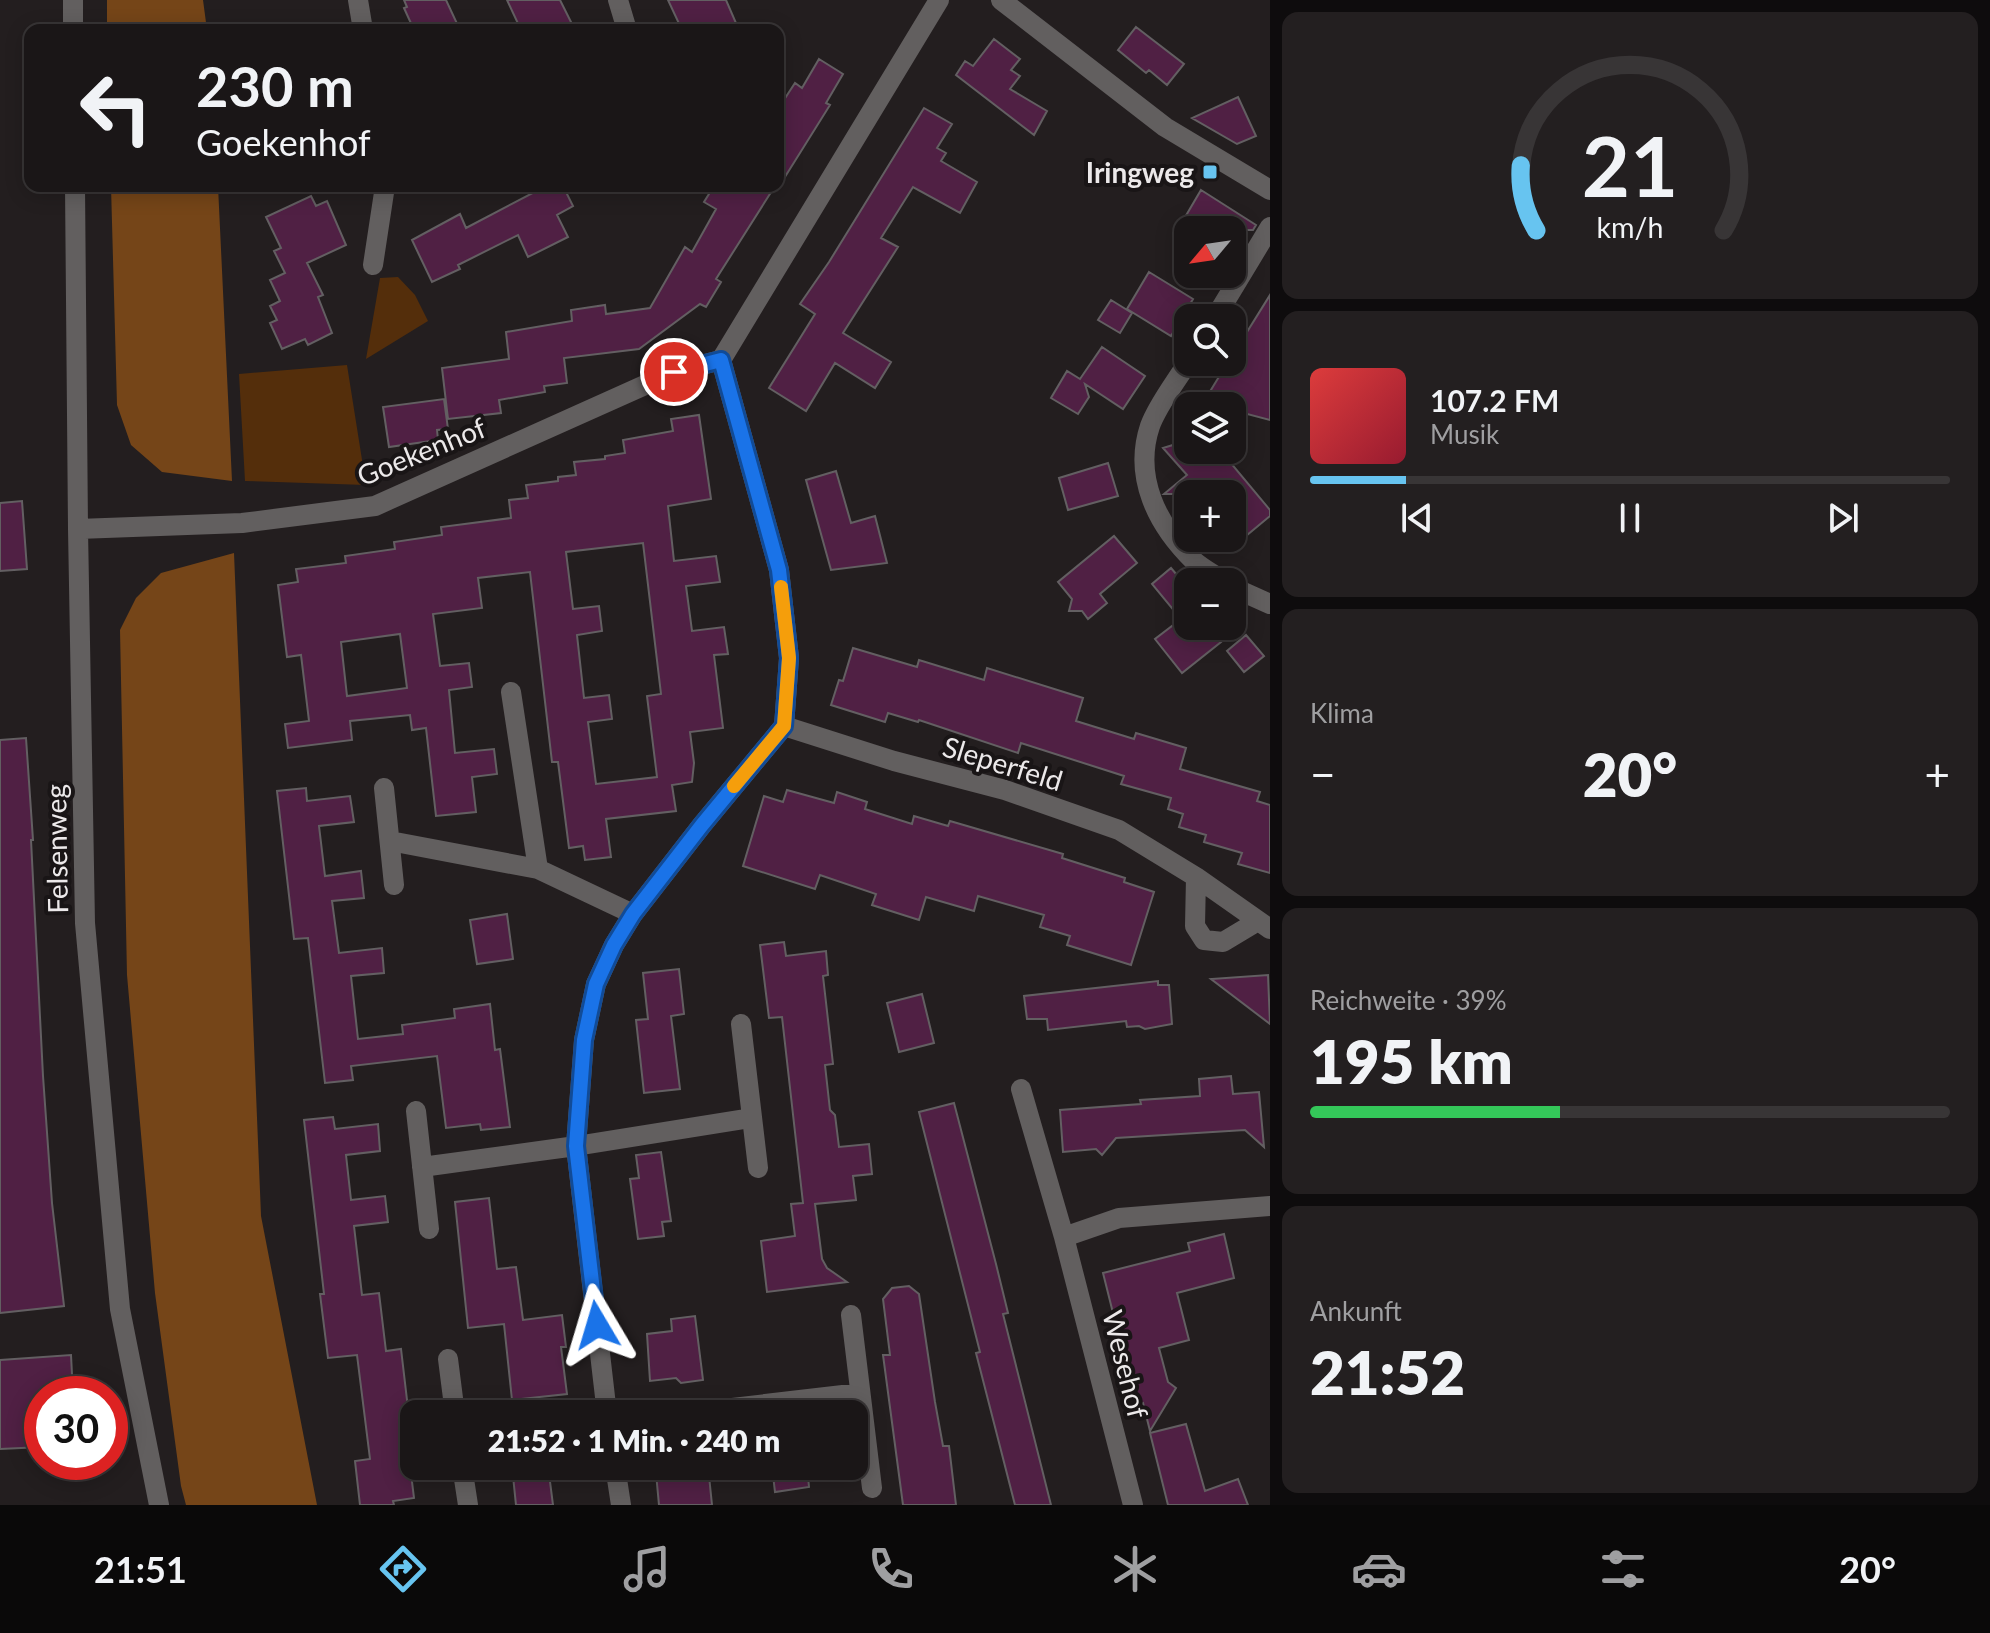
<!DOCTYPE html>
<html lang="de">
<head>
<meta charset="utf-8">
<style>
  :root { --surface:#1a1617; --page:#231f20; --text:#f1f3f6; --muted:#9f9fa1; --line:#383536; --accent:#67c4f0 }
  body { margin:0; font-family:Lato,sans-serif; background:var(--page); color:var(--text); height:100vh; display:flex; flex-direction:column; font-size:30px; white-space:nowrap }
  * { box-sizing:border-box; margin:0 }
  p { font-size:26px; color:var(--muted) }
  .icon { flex:none; width:44px; height:44px; fill:none; stroke:currentColor; stroke-width:2; stroke-linecap:round; stroke-linejoin:round }
  .map { position:relative; flex:1; overflow:hidden }
  .details { display:flex; flex-direction:column; gap:12px; padding:12px; background:#0e0c0d; width:720px }
  .details>* { flex:none }
  .hud { position:absolute; left:24px; top:24px; width:760px; height:168px; border-radius:16px; box-shadow:0 4px 20px #0003,0 0 0 2px var(--line); background:#1a1617; color:var(--text); overflow:hidden }
  .needle { width:52px; rotate:241deg }
  .buttons { position:absolute; left:1174px; top:216px; display:grid; gap:16px }
  .buttons a { display:grid; place-items:center; width:72px; height:72px; border-radius:16px; background:var(--surface); box-shadow:0 4px 20px #0003,0 0 0 2px var(--line); font-size:40px }
  .speed { position:absolute; left:24px; top:1376px; display:flex; gap:16px; font-size:40px; font-weight:700; text-align:center }
  .speed>* { display:grid; place-content:center; width:104px; height:104px; border-radius:50%; background:var(--surface); box-shadow:0 4px 20px #0003,0 0 0 2px var(--line); line-height:1 }
  .speed .limit { border:12px solid #d22; background:#fff; color:#111 }
  .pin { position:absolute; display:grid; place-items:center; width:68px; height:68px; color:#fff; margin:-34px; border:4px solid #fff; border-radius:50%; box-shadow:0 2px 8px #0007 }
  .me { position:absolute; width:88px; margin:-44px; rotate:353deg; stroke-linejoin:round; filter:drop-shadow(0 0 6px #0008) }
  .turn { display:flex; align-items:center; gap:28px; height:168px; padding:0 40px; font-size:36px }
  .turn .icon { width:104px; height:104px; stroke-width:2.5 }
  .turn b { display:block; font-size:56px; line-height:68px }
  .big { font-size:60px; font-weight:800; line-height:1.1 }
  .details .widget { flex:1; display:flex; flex-direction:column; justify-content:center; gap:12px; min-width:0; padding:0 28px; border-radius:16px; background:var(--page) }
  .details .dial { align-items:center; gap:0 }
  .dial svg { height:208px; overflow:visible; fill:none; stroke:var(--line); stroke-width:7; stroke-linecap:round; text-anchor:middle }
  .dial text { fill:var(--text); stroke:none }
  .song { display:flex; align-items:center; gap:24px }
  .cover { width:96px; height:96px; border-radius:12px; background:linear-gradient(135deg,hsl(0 70% 55%),hsl(350 70% 35%)) }
  .played { height:8px; border-radius:4px; background:linear-gradient(90deg,var(--accent) 15%,var(--line) 15%) }
  .keys { display:flex; justify-content:space-around; direction:ltr }
  .heat { display:flex; justify-content:space-between; align-items:center; font-size:44px; direction:ltr }
  .charge { height:12px; border-radius:6px; background:linear-gradient(90deg,#34c759 39%,var(--line) 0) }
  .trip { position:absolute; left:400px; top:1400px; width:468px; height:80px; border-radius:16px; background:var(--surface); box-shadow:0 4px 20px #0003,0 0 0 2px var(--line); font-weight:800; line-height:80px; text-align:center }
  .dock { display:flex; height:128px; justify-content:space-around; align-items:center; background:#0a0909; color:var(--muted) }
  .dock .icon { width:56px; height:56px }
  .dock .on { color:var(--accent) }
  .dock b { font-size:36px; color:var(--text) }
  main { display:flex; flex:1; min-height:0 }
  .map>svg:first-child { display:block }
</style>
</head>
<body>
<main>
<div class="map">
<svg width="1270" height="1505" viewBox="0 0 1270 1505">
  <rect width="100%" height="100%" fill="#231e1f"/>
  <path fill="#542e0b" d="M398 277 415 295 428 321 366 359 380 278Z
    M347 365 366 485 245 481 239 374Z"/>
  <path fill="#754518" d="M107 0H203L207 30H107Z
    M111 186H218L232 481 162 472 131 445 117 405Z
    M234 553 261 1216 317 1505H186L181 1486 155 1293 127 975 120 630 136 598 161 573Z"/>
  <path fill="#502044" stroke="#635f62" stroke-width="2" fill-rule="evenodd" d="M404 0H446L460 30H414L404 8 407 7Z
    M507 0H560L575 30H521Z
    M668 0H726L739 30H682Z
    M1136 27 1184 64 1167 85 1149 70 1146 73 1118 50Z
    M994 39 1020 59 1011 70 1020 76 1010 89 1047 111 1034 135 956 75 965 61 973 66Z
    M819 59 843 74 826 103 830 105 778 188V109L795 83 802 88Z
    M1238 97 1256 136 1237 144 1192 118Z
    M924 108 952 124 937 148 946 153 941 161 977 182 960 213 913 187 881 238 898 247 843 333 891 362 875 388 835 363 806 411 769 388 815 314 800 304 829 262Z
    M546 186H563L573 206 557 215 568 237 528 257 518 235 458 265 460 269 432 282 412 240 460 214 466 228Z
    M714 186H775L716 279 721 282 706 307 700 304 639 349 564 358 567 383 544 386 545 392 499 400 501 413 448 419 442 368 509 359 506 332 572 321 571 310 605 305 606 314 650 308 685 247 692 252 716 209 704 202Z
    M1201 190 1256 225 1253 230H1202L1184 219Z
    M311 196 316 206 327 201 346 245 307 263 323 295 318 297 332 333 308 345 305 339 282 349 270 323 277 320 270 306 280 301 270 280 285 273 274 251 281 248 266 217Z
    M1149 272 1193 299 1171 336 1127 309Z
    M1270 295V420L1232 410V406L1203 403 1228 362H1232V356Z
    M1111 300 1132 313 1120 333 1098 320Z
    M1102 347 1145 376 1123 409 1085 384 1089 397 1078 414 1051 398 1067 371 1080 379Z
    M444 399 448 429 437 430 438 440 389 447 383 407Z
    M699 415 711 499 668 506 674 561 716 556 720 582 686 586 692 631 724 627 728 654 714 655 723 728 690 732 694 763 692 782 672 785 676 811 606 819 611 857 585 860 583 846 569 848 558 762H552L530 572 478 578 482 608 433 614 440 666 469 663 472 687 449 690 455 753 494 749 497 774 472 777 476 812 436 816 426 728 412 730 410 715 350 721 352 740 288 748 285 724 309 721 301 655 287 657 278 585 298 582 296 569 346 563 345 556 395 549 394 542 442 535 441 527 511 518 509 500 528 498 526 485 558 481V477L576 475 574 462 605 459V456L625 453 623 440 673 431 671 419ZM643 543 661 694 647 696 657 777 596 784 588 722 612 719 609 695 584 698 577 635 602 631 599 606 573 609 566 552ZM400 634 407 688 347 696 341 642Z
    M1188 432V450H1220L1270 510V516L1235 545 1229 538H1232V494H1164L1187 475 1163 448 1176 444Z
    M1108 463 1118 496 1068 510 1059 478Z
    M836 471 851 523 875 516 887 563 831 570 806 480Z
    M22 501 27 569 0 571V503Z
    M1114 536 1137 563 1100 594 1107 603 1088 619 1082 611H1069L1072 599 1058 582Z
    M1171 568 1188 588V626H1208L1221 642 1182 673 1155 639 1181 619 1152 584Z
    M1246 635 1264 656 1244 672 1227 651Z
    M853 648 917 667 919 660 984 680 987 668 1083 698 1076 721 1134 739 1136 733 1186 748 1180 769 1260 792 1257 801 1270 805V873L1238 864 1242 853 1204 842 1206 835 1179 827 1183 814 1168 809 1171 798 1121 784 1124 776 1021 743 1018 753 919 720 918 722 888 713 885 722 831 705 839 680 843 681Z
    M26 738 33 840H31L43 1076 52 1203 64 1306 0 1313V740Z
    M306 788 307 801 350 796 354 822 319 826 325 876 361 871 364 898 332 901 339 953 382 948 384 973 351 976 358 1039 403 1034 402 1025 455 1018 454 1009 490 1004 495 1050 500 1049 510 1127 481 1130 480 1124 446 1128 437 1056 351 1066 353 1080 325 1083 308 938 294 939 277 791Z
    M787 790 834 803 837 792 867 802 865 809 912 824 914 816 948 826 950 821 1063 854 1062 858 1125 878 1124 882 1154 892 1131 965 1067 945 1070 936 1040 927 1044 915 978 896 974 911 926 897 919 920 872 905 876 894 820 875 815 889 743 866 764 796 783 802Z
    M507 914 513 959 477 964 470 920Z
    M784 942 786 956 826 951 828 975 823 976 833 1064 825 1065 830 1110 835 1115 839 1147 869 1144 872 1174 853 1176 856 1200 815 1204 822 1259 827 1268 847 1282 767 1292 761 1241 795 1236 791 1204 803 1203 782 1017 769 1018 760 945Z
    M679 969 684 1014 671 1016 680 1089 644 1093 636 1020 648 1019 643 973Z
    M1268 975 1270 1024 1211 979Z
    M1158 981V985H1169L1172 1024 1145 1029 1139 1026 1127 1027 1126 1021 1048 1030 1047 1019H1027L1024 996Z
    M922 994 934 1043 899 1052 887 1003Z
    M1231 1076 1233 1094 1259 1092 1264 1147 1245 1130 1116 1138 1102 1155 1096 1149 1063 1152 1060 1110 1141 1104 1140 1100 1200 1096 1199 1079Z
    M954 1103 996 1264 1008 1313 1003 1314 1051 1505H1015L976 1353 980 1352 919 1112Z
    M333 1117 335 1129 378 1124 380 1151 346 1155 351 1200 385 1196 388 1222 354 1226 362 1295 379 1293 386 1351 401 1349 409 1417H404L414 1498 393 1501 394 1505H360L355 1461 370 1459 357 1355 328 1358 320 1294H324L304 1120Z
    M661 1152 671 1221 662 1222 664 1236 638 1239 630 1179 639 1178 636 1155Z
    M489 1198 497 1269 516 1267 523 1320 562 1315 566 1347H561L567 1394 512 1400 504 1324 468 1328 455 1202Z
    M1224 1234 1234 1278 1177 1293 1189 1340 1159 1348 1168 1382 1176 1388 1150 1431 1143 1403 1136 1405 1103 1273 1190 1251 1188 1243Z
    M909 1286 919 1294 935 1402 943 1446H949L956 1505H903L883 1355H890L883 1299 892 1288Z
    M695 1316 703 1380 681 1383 676 1378 650 1381 647 1334 672 1331 671 1319Z
    M71 1355 73 1394H42V1447L0 1449V1360Z
    M1186 1424 1205 1491 1238 1479 1248 1505H1168L1150 1433Z
    M512 1466H548L553 1505H516Z
    M662 1466H708L712 1505H659L656 1473H663Z
    M772 1466H807L809 1487 775 1492Z"/>
  <g fill="none" stroke-linecap="round" stroke-linejoin="round">
    <path stroke="#625f5f" stroke-width="20" d="M73 0V30
      M358 0 363 30
      M618 0 627 30
      M1001 0 1165 127 1270 190
      M75 186 78 529 85 923 120 1309 159 1505
      M373 265 385 186
      M1215 318 1270 227
      M1188 362C1176 382 1158 404 1150 426 1133 477 1157 525 1194 561 1203 569 1215 575 1225 582
      M78 529 242 523 375 506 674 372 721 360
      M1232 587 1270 604
      M511 692 538 869
      M784 726 894 761 1005 790 1119 830 1196 877 1270 929
      M384 788 394 885
      M390 841 538 869 633 914
      M1196 877 1195 926 1204 940 1223 942 1258 921
      M741 1024 758 1168
      M1021 1089 1064 1237 1133 1505
      M416 1111 429 1229
      M422 1167 576 1146 751 1118
      M1064 1237 1119 1218 1270 1206
      M851 1315 872 1488
      M448 1359 455 1414
      M607 1414 576 1146 584 1040 596 984 614 945 633 914 702 825 784 726 789 658 779 570 721 360 939 0
      M680 1414 860 1393
      M462 1466 468 1505
      M615 1466 621 1505"/>
  </g>
  <g fill="none" stroke-linecap="round" stroke-linejoin="round">
    <defs>
      <path id="route" d="M597 1325 576 1146 584 1040 596 984 614 945 633 914 702 825 784 726 789 658 779 570 721 360 674 372"/>
    </defs>
    <use href="#route" stroke="#114b97" stroke-width="20"/>
    <use href="#route" stroke="#1a73e8" stroke-width="14"/>
    <path stroke="#f59e0b" stroke-width="14" d="M734 786 784 726 789 658 781 587"/>
  </g>
  <rect fill="#67c4f0" stroke="#191516" stroke-width="3" x="1202" y="164" width="16" height="16" rx="4"/>
  <g text-anchor="middle" dominant-baseline="central" stroke-width="8" stroke-linejoin="round" paint-order="stroke">
    <g font-size="28" font-weight="bold" fill="#ece9ea" stroke="#191516" text-anchor="end">
      <text x="1194" y="172">Iringweg</text>
    </g>
    <g font-size="28" fill="#ece9ea" stroke="#191516">
      <text transform="translate(421 451) rotate(-22)">Goekenhof</text>
      <text transform="translate(1003 763) rotate(17)">Sleperfeld</text>
      <text transform="translate(56 849) rotate(-91)">Felsenweg</text>
      <text transform="translate(1126 1364) rotate(76)">Wesehof</text>
    </g>
  </g>
</svg>
<div class="buttons">
<a><svg class="needle" viewBox="-14 -14 28 28"><path d="M0-13l5 13h-10z" fill="#e53935"/><path d="M0 13l5-13h-10z" fill="#9f9fa1"/></svg></a>
<a><svg class="icon" aria-label="search" viewBox="0 0 24 24"><circle cx="10" cy="10" r="6"/><path d="M15 15l6 6"/></svg></a>
<a><svg class="icon" aria-label="layers" viewBox="0 0 24 24"><path d="M12 4l9 5-9 5-9-5zM3 14l9 5 9-5"/></svg></a>
<a>+</a>
<a>−</a>
</div>
<div class="speed"><div class="limit">30</div></div>
<div class="pin" style="left:674px;top:372px;background:#d93025"><svg class="icon" aria-label="arrive" viewBox="0 0 24 24"><path d="M6 21V4h12l-3 4 3 4H6"/></svg></div>
<svg class="me" style="left:597px;top:1325px" viewBox="-20 -20 40 40"><path d="M0-17L14 15 0 8-14 15z" fill="#1a73e8" stroke="#fff" stroke-width="4"/></svg>
<div class="trip">21:52 · 1 Min. · 240 m</div>
<div class="hud">
<div class="turn"><svg class="icon" aria-label="left" viewBox="0 0 24 24"><path d="M17 20v-9H6M10 6l-5 5 5 5"/></svg><div><b>230 m</b>Goekenhof</div></div>
</div>
</div>
<section class="details">
<div class="widget dial"><svg viewBox="0 0 100 80">
<path d="M14 69A42 42 0 1 1 86 69"/>
<path d="M14 69A42 42 0 0 1 8 44" stroke="#67c4f0"/>
<text x="50" y="56" font-size="32" font-weight="700">21</text>
<text x="50" y="72" font-size="11">km/h</text>
</svg></div>
<div class="widget">
<div class="song"><i class="cover"></i><div><b>107.2 FM</b><p>Musik</p></div></div>
<div class="played"></div>
<div class="keys"><svg class="icon" aria-label="previous" viewBox="0 0 24 24"><path d="M18 5L8 12l10 7zM5 5v14"/></svg><svg class="icon" aria-label="pause" viewBox="0 0 24 24"><path d="M8 5v14M16 5v14"/></svg><svg class="icon" aria-label="next" viewBox="0 0 24 24"><path d="M6 5l10 7-10 7zM19 5v14"/></svg></div>
</div>
<div class="widget"><p>Klima</p>
<div class="heat"><a>−</a><b class="big">20°</b><a>+</a></div>
</div>
<div class="widget"><p>Reichweite · 39%</p><b class="big">195 km</b><div class="charge"></div></div>
<div class="widget"><p>Ankunft</p><b class="big">21:52</b></div>
</section>
</main>
<nav class="dock">
<b>21:51</b>
<svg class="icon on" aria-label="directions" viewBox="0 0 24 24"><path d="M12 3l9 9-9 9-9-9zM9 14v-3h6M13 9l2 2-2 2"/></svg>
<svg class="icon" aria-label="music" viewBox="0 0 24 24"><path d="M9 18V5l10-2v13"/><circle cx="6" cy="18" r="3"/><circle cx="16" cy="16" r="3"/></svg>
<svg class="icon" aria-label="phone" viewBox="0 0 24 24"><path d="M5 4h4l2 5-3 2q2 4 5 5l2-3 5 2v4C11 20 4 13 5 4z"/></svg>
<svg class="icon" aria-label="climate" viewBox="0 0 24 24"><path d="M12 3v18M4 7l16 10M4 17L20 7"/></svg>
<svg class="icon" aria-label="car" viewBox="0 0 24 24"><path d="M5 17H2v-5l4-1 3-4h7l3 4 3 1v5h-3M9 17h6M6 11h13"/><circle cx="7" cy="17" r="2"/><circle cx="17" cy="17" r="2"/></svg>
<svg class="icon" aria-label="filters" viewBox="0 0 24 24"><path d="M4 7h16M4 17h16"/><circle cx="9" cy="7" r="2"/><circle cx="15" cy="17" r="2"/></svg>
<b>20°</b>
</nav>
</body>
</html>
